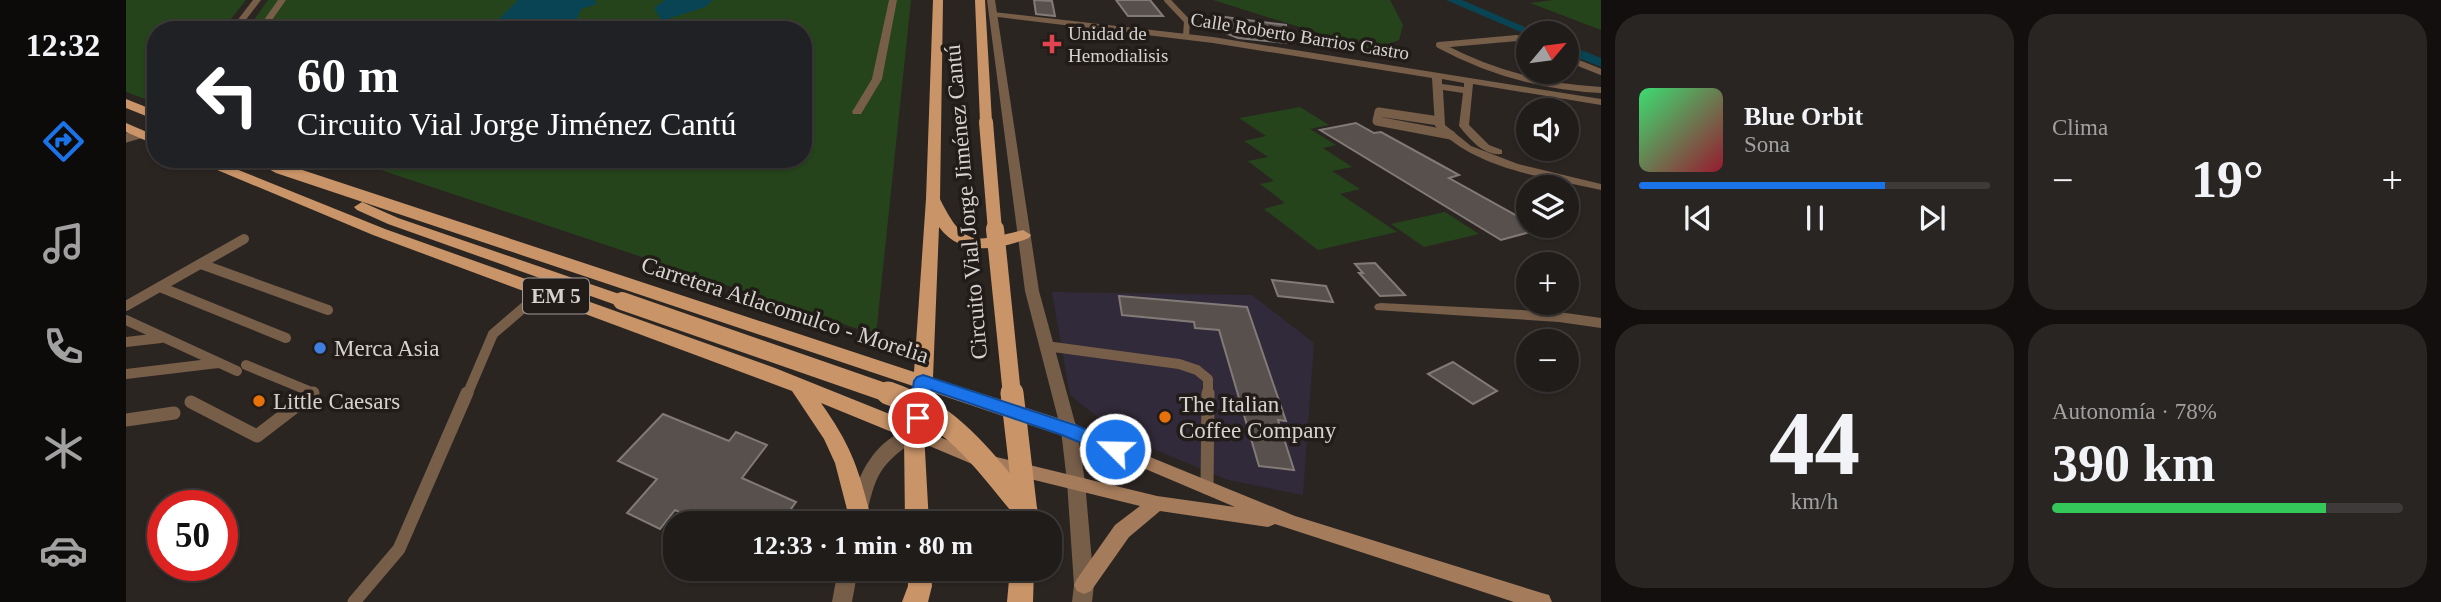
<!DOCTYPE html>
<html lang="es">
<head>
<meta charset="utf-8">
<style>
  :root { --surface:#201c1a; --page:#282523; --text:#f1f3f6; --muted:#a2a1a2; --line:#3d3a39; --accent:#1a73e8 }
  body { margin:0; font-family:"Times New Roman",serif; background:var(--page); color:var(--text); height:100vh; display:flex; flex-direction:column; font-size:26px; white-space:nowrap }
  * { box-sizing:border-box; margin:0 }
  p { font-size:23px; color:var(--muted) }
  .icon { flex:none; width:38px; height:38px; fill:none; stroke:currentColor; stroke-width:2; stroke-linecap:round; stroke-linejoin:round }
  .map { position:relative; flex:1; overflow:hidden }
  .drawer { display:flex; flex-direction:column; gap:14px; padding:14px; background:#120f0e; width:840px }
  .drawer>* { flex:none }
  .hud { position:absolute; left:21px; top:21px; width:665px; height:147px; border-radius:28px; box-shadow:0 2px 5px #0004,0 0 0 2px var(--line); background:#202124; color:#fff; overflow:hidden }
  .needle { width:46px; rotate:61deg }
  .controls { position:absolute; left:1390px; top:21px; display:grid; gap:14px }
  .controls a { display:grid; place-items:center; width:63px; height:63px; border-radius:50%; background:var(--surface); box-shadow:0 2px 5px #0004,0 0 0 2px var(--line); font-size:35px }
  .speed { position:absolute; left:21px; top:490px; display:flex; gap:14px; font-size:35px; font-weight:700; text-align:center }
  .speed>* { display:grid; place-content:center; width:91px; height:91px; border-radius:50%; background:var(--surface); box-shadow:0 2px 5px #0004,0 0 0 2px var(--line); line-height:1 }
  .speed .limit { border:10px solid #d22; background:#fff; color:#111 }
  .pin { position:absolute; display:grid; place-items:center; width:60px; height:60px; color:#fff; margin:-30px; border:4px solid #fff; border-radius:50%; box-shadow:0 2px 7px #0007 }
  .me { position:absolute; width:77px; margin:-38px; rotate:293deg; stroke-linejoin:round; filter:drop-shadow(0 0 5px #0008) }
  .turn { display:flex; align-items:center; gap:24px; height:147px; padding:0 35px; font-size:32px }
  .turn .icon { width:91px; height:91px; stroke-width:2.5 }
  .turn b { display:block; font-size:49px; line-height:60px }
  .big { font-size:52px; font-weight:800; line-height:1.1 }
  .drawer .widget { flex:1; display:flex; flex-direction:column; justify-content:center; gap:10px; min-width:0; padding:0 24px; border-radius:28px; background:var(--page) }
  .drawer .dial { align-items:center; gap:0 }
  .dial b { font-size:91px; line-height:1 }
  .song { display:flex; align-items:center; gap:21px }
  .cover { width:84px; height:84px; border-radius:10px; background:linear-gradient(135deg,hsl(140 70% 55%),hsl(350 70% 35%)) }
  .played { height:7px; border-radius:4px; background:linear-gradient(90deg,var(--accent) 70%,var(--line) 70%) }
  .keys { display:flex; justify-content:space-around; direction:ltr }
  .heat { display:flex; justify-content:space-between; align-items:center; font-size:38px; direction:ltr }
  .charge { height:10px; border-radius:5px; background:linear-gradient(90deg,#34c759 78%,var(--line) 0) }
  .drawer .tiles { flex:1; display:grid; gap:14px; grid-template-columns:repeat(2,1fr) }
  .trip { position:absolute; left:537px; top:511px; width:399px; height:70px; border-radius:28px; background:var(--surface); box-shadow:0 2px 5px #0004,0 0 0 2px var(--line); font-weight:800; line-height:70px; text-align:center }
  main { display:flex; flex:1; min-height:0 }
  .tab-bar { display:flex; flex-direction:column; width:126px; justify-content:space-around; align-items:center; background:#0d0b0a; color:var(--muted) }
  .tab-bar .icon { width:49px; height:49px }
  .tab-bar .selected { color:var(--accent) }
  .tab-bar b { font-size:32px; color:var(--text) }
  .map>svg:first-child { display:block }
</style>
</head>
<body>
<main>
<nav class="tab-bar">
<b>12:32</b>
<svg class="icon selected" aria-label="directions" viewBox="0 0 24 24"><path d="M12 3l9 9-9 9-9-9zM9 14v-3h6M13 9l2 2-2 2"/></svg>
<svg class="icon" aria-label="music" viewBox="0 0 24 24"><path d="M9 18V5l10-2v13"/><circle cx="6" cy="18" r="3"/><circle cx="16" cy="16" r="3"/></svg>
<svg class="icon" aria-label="phone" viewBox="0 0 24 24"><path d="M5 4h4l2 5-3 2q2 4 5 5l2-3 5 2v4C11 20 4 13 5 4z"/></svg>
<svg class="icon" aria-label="climate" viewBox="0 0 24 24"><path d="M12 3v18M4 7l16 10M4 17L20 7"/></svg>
<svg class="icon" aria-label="car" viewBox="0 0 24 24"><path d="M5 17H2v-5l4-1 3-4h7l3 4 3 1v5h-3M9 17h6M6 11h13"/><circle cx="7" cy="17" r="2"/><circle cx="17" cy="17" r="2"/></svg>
</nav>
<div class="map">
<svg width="1475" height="602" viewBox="0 0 1475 602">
  <rect width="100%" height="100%" fill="#2b2522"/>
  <path fill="#312a3a" d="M926 292 1126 295 1188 343 1177 495 1102 480 994 435 944 395Z"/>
  <path fill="#25441b" d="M0 0H120L96 30H30V103L0 92Z
    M142 0H785L750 335 222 159H677V30H121Z
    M1087 0H1264L1277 25 1273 40 1247 50Z
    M1428 0H1475V30L1404 3Z
    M1174 107 1203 125 1184 129 1210 145 1197 148 1226 167 1206 171 1234 189 1214 194 1271 232 1192 250 1138 209 1159 203 1134 184 1148 181 1122 161 1142 157 1118 141 1140 136 1113 118Z
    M1319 212 1353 234 1298 247 1265 224Z"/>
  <path fill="#084453" d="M392 0H468L471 4 455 9 446 30H362Z
    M539 0H587L579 7 532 22 534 18 528 8Z"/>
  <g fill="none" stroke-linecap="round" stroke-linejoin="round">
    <path fill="#084453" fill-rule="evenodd" d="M1320 0H1336L1413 33 1402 35Z
      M1440 44 1475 58V67L1440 53Z"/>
  </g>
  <path fill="#57504c" stroke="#817a76" stroke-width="2" d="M908 0 926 1 929 16 910 14Z
    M990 0H1024L1037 16H1002Z
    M1099 17 1160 25V43L1112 38 1097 32Z
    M1230 123 1248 133 1255 132 1313 164 1333 175 1323 178 1402 222V226L1415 229 1375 240 1194 130Z
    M1249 263 1279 295 1254 296 1233 273H1237L1229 264Z
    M1146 280 1200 286 1207 302 1152 296Z
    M993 296 1121 307 1160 421 1152 420 1168 470 1133 466 1093 330 1069 328 1068 322 996 315Z
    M1327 362 1371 391 1347 404 1302 374Z
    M537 414 603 441 610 432 641 445 616 478 670 502 655 523H577L549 510 534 529 501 513 531 479 492 461Z"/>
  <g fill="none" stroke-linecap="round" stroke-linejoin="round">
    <path stroke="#775e49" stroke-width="6" d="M1041 0 1061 21 1060 36
      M1402 42 1391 38 1313 45C1363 72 1418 87 1475 90
      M1440 58 1475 72"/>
    <path stroke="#775e49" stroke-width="9" d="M1313 121 1253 112 1251 121 1325 135
      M0 138 14 134"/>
    <path stroke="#775e49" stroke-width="10" d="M75 264 202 310
      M34 287 160 338
      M0 306 118 239
      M0 320 111 371
      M0 342 35 338
      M920 346 1053 364 1071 370 1082 379V395
      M120 365 188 393 186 395
      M0 374 92 363
      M341 395 367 334 417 291"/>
    <path stroke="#775e49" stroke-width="13" d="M65 402 131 436 187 393
      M0 420 48 413
      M1081 488 1082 393
      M228 602 273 549 341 393"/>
    <path fill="#775e49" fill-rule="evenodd" d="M152 0H160L139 30H131Z
      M763 0H771L756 79 735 114H727L726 112 746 79Z"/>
    <path fill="#775e49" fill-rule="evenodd" d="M127 0H135L112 30H104Z
      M867 12 1087 37 1475 99V105L1347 84 1343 125 1363 145 1376 150V154C1357 156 1344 139 1333 126L1337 93 1317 90 1319 125 1345 146 1392 164 1475 184V190C1419 177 1350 170 1309 126L1306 78 1087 43 864 16 863 14ZM1316 79 1338 83V87L1316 84Z
      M1255 303 1433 312 1475 318V328L1433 322 1250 310 1248 307 1250 304Z"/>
    <path fill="#775e49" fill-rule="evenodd" d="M861 0H869L913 291 951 430 959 482 968 585 966 602H946L948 585 941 482 935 430 899 291Z
      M788 427 794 429 796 433 794 437C752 465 749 475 739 523H721C728 482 744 440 788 427Z
      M712 569H732L726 602H706Z"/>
    <path fill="#a57c5b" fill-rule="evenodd" d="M943 424 1169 516 1416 593 1423 595 1426 602H1388L1149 524 1142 527 1034 511 1003 537 965 591 958 594 951 591 948 585 951 579 989 525 1014 506 851 466 782 437 780 433 782 429 788 427 854 453 1031 496 1109 507 937 434 935 430 937 426Z"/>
    <path fill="#c99468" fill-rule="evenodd" d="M807 0H817L814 199C838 248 849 242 897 230L905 235 903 238C872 250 835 257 813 227L807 378 950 424 953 430 950 436 943 438 806 392 798 433 803 523H779L778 437 695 403C724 444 732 466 744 514L740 521 733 523 724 521 709 463 698 439 666 391 247 235 65 159H85L259 229 649 368 781 421 787 386 150 173 124 159H143L788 372 800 199Z
      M849 0H859L866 122 860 126 854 122Z
      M0 99 30 111V120L0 108Z
      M0 123 30 136V145L0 132Z
      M236 202 272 218 502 297 505 301 496 307 490 305 262 224 231 210 228 207Z
      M781 569H805L806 586 802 602H776L782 586Z
      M884 569H908L907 602H881Z"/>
    <path stroke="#c99468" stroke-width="14" d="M860 122 869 231"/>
    <path stroke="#c99468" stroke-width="18" d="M869 229 886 395
      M496 301 767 395"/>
    <path stroke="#c99468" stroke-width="23" d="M762 393C829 416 856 459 900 511
      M886 393 900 513"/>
  </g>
  <path fill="#1a73e8" stroke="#114b97" stroke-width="2" d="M797 375 949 425 996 444 999 449 996 454 989 457 936 435 805 390 798 423H785L782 418 788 381 791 377Z"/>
  <path fill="#e0444e" stroke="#211c18" stroke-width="2.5" d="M922.5 33.5h7v7h7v7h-7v7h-7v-7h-7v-7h7z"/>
  <circle fill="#3f7fe0" stroke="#211c18" stroke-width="2.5" cx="194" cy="348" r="7"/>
  <g fill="#e8710a" stroke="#211c18" stroke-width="2.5">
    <circle cx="133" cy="401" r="7"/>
    <circle cx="1039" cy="417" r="7"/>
  </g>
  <g text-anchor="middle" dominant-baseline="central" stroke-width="7" stroke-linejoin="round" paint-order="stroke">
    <g font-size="19" fill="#d6d2d0" stroke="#211c18" text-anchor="start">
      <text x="942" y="33">Unidad de<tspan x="942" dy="22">Hemodialisis</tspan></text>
    </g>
    <g font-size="19" fill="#d6d2d0" stroke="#211c18">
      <text transform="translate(1174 36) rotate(9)">Calle Roberto Barrios Castro</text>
    </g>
    <rect fill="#211c18" stroke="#a09b99" stroke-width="2" x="397" y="278.5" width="66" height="35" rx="5"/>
    <g font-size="21" font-weight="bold" fill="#d6d2d0">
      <text x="430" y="296">EM 5</text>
    </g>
    <g font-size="23" fill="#d6d2d0" stroke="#211c18">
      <text transform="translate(840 202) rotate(-95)">Circuito Vial Jorge Jiménez Cantú</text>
      <text transform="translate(659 310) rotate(18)">Carretera Atlacomulco - Morelia</text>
    </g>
    <g font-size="23" fill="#d6d2d0" stroke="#211c18" text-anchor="start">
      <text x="208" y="348">Merca Asia</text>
      <text x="147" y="401">Little Caesars</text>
      <text x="1053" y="404">The Italian<tspan x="1053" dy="26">Coffee Company</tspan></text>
    </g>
  </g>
</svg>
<div class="controls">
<a><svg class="needle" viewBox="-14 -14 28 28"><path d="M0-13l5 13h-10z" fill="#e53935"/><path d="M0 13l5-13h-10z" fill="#a2a1a2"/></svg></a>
<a><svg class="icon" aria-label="sound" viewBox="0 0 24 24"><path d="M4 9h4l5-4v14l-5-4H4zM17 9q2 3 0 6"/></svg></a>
<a><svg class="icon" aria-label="layers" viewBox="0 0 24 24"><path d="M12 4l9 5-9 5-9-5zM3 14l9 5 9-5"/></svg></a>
<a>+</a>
<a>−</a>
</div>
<div class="speed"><div class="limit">50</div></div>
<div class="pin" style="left:792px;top:418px;background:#d93025"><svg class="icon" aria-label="arrive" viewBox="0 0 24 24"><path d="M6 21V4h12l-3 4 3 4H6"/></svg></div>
<svg class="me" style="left:989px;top:449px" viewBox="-20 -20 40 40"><circle r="17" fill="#1a73e8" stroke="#fff" stroke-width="3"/><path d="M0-11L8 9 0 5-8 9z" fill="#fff"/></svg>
<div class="trip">12:33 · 1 min · 80 m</div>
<div class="hud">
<div class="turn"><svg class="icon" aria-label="left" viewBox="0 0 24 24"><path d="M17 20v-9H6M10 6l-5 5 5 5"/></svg><div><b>60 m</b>Circuito Vial Jorge Jiménez Cantú</div></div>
</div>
</div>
<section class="drawer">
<div class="tiles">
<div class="widget">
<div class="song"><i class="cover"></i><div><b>Blue Orbit</b><p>Sona</p></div></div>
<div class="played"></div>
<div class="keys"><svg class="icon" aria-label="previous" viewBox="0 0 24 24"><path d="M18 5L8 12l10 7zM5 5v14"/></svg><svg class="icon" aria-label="pause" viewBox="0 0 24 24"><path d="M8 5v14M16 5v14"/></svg><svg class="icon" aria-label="next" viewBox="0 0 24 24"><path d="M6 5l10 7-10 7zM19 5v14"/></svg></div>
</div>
<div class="widget"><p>Clima</p>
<div class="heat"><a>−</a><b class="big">19°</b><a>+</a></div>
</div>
<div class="widget dial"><b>44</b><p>km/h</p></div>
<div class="widget"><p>Autonomía · 78%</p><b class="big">390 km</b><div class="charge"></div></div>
</div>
</section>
</main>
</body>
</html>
